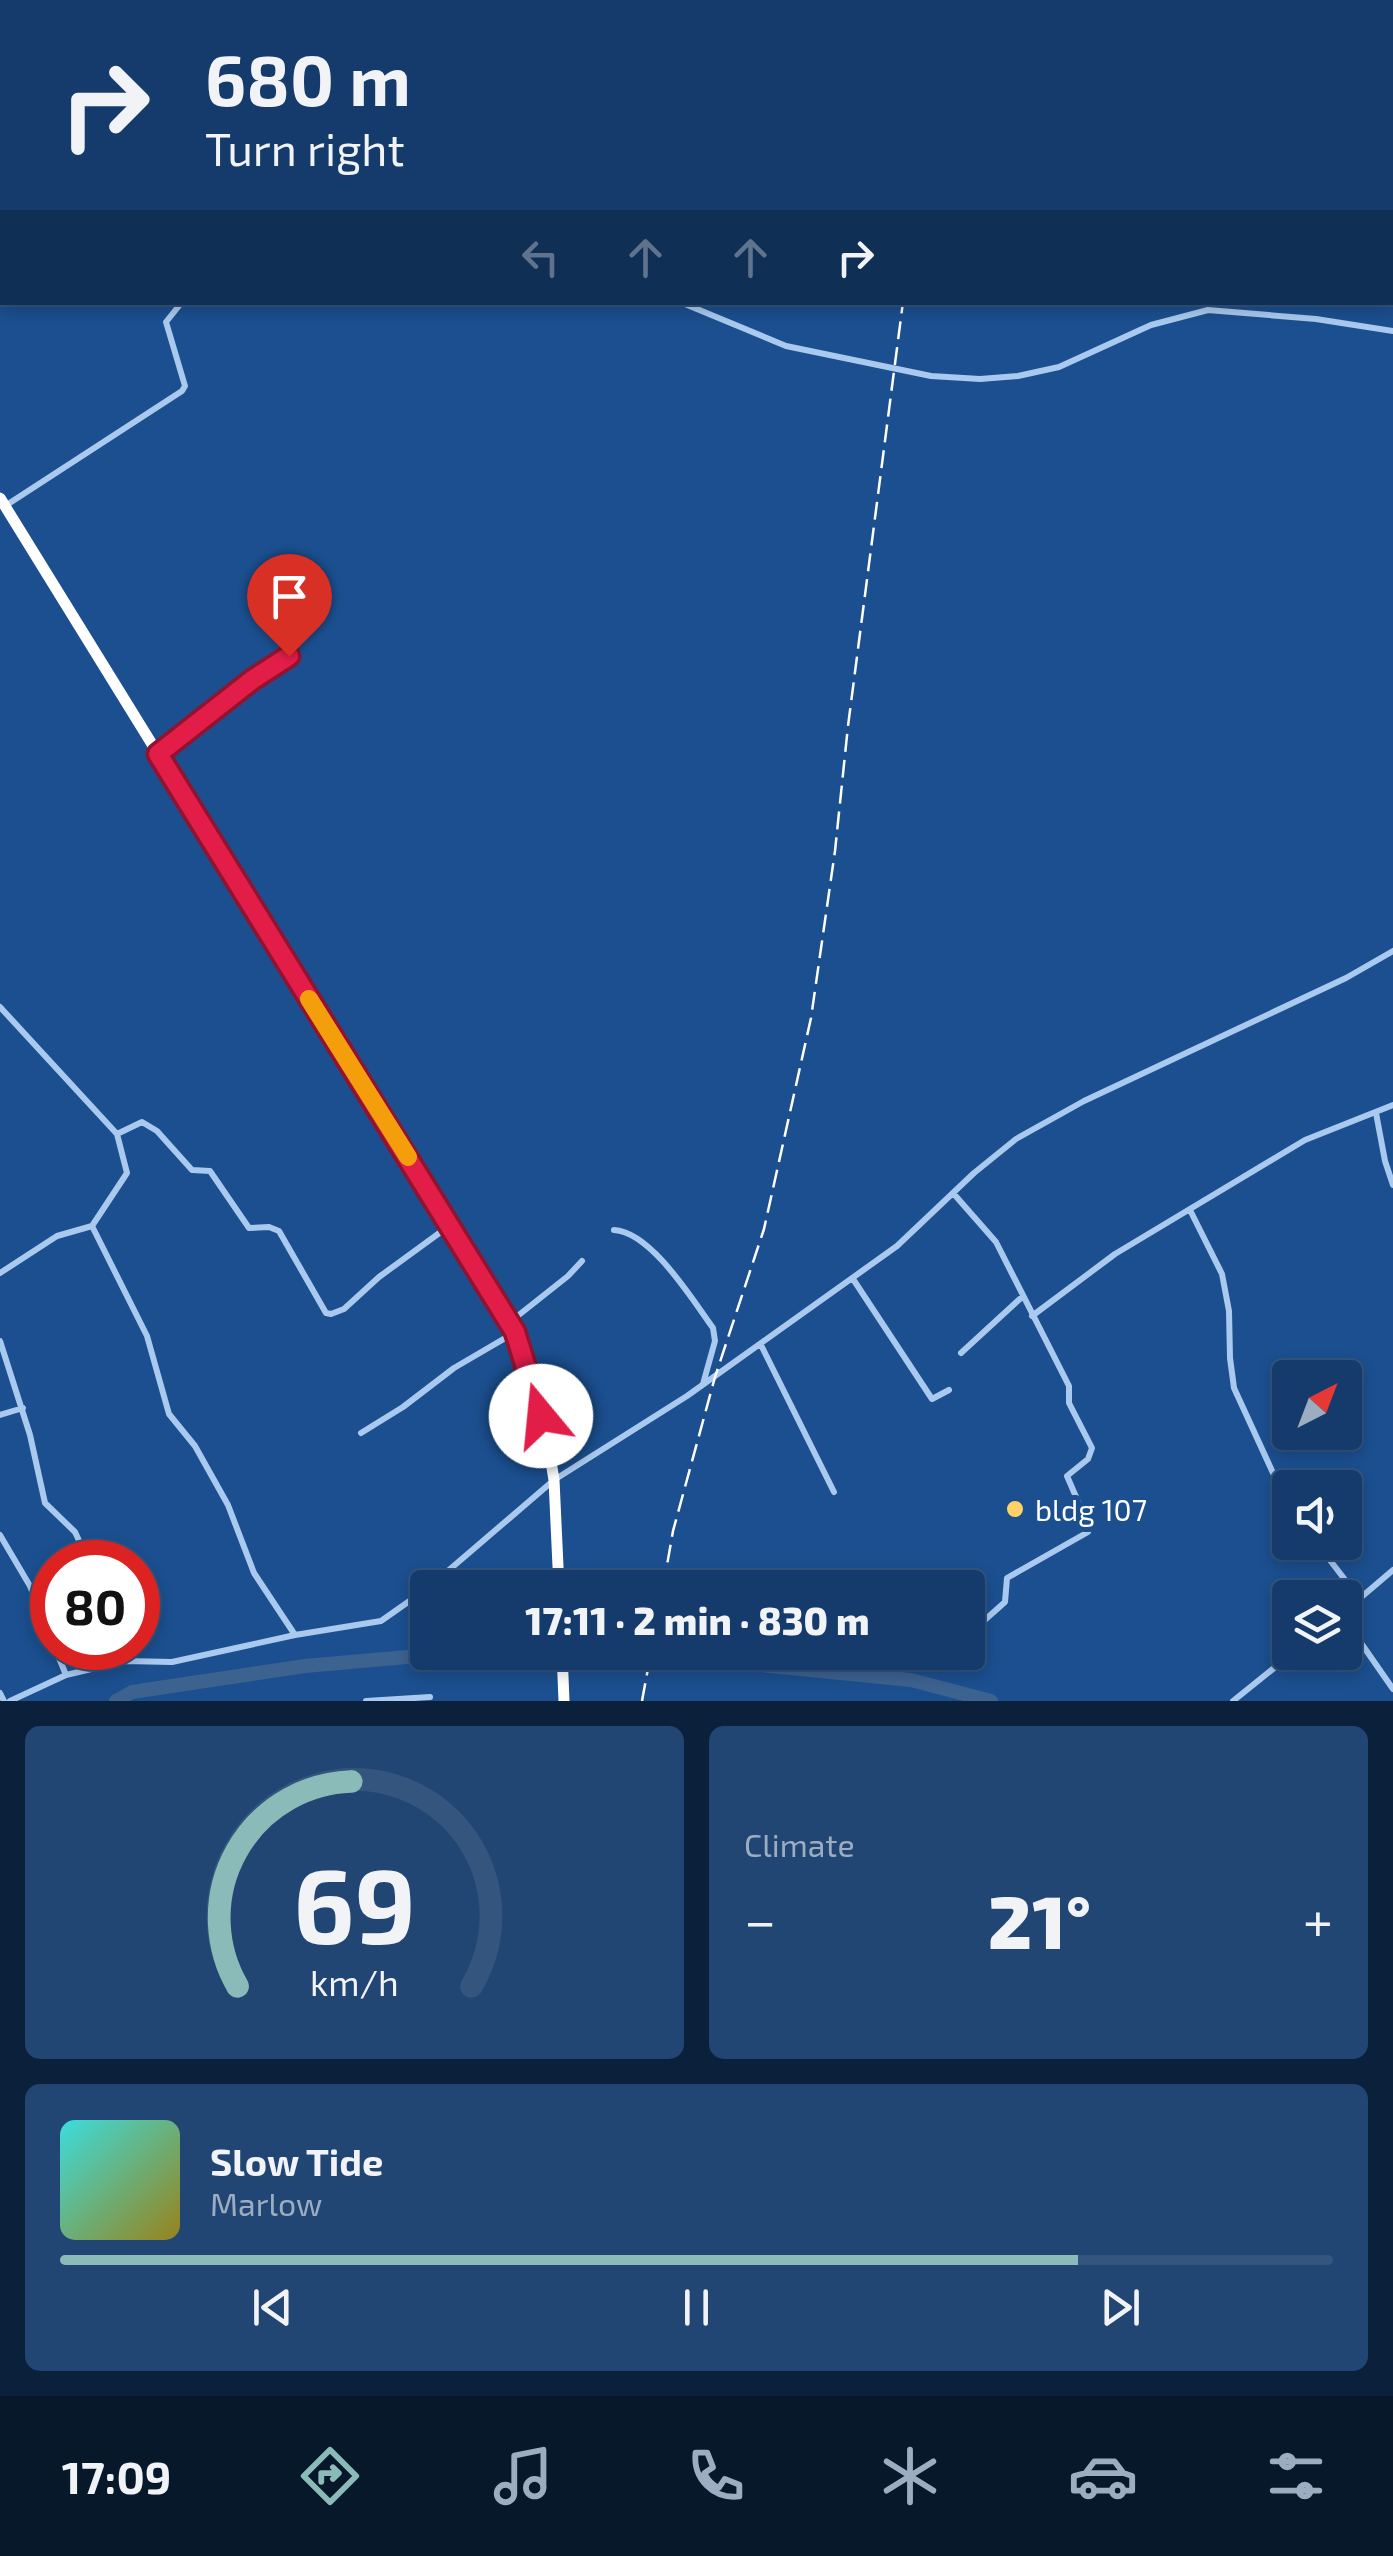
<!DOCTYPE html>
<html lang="en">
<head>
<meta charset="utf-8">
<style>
  :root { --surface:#143b6b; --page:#214673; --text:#f1f3f6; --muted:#9dadc1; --line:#33557e; --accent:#8bbbb9 }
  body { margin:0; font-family:"Exo 2",sans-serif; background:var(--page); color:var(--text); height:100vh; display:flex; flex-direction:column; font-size:38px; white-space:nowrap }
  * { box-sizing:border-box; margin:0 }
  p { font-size:32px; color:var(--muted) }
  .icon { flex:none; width:55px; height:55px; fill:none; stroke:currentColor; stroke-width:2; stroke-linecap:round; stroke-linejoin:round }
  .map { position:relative; height:1701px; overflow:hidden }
  .details { display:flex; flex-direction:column; gap:25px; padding:25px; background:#0b203b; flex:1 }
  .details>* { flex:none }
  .banner { position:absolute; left:0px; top:0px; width:1395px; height:305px; box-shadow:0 5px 15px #0003,0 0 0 2px var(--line); background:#143b6b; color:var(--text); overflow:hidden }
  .needle { width:65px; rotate:42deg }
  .controls { position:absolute; left:1272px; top:1360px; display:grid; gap:20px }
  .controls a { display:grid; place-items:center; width:90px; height:90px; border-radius:10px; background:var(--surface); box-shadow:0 5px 15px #0003,0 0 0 2px var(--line); font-size:50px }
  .speed { position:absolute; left:30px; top:1540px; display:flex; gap:20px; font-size:50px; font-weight:700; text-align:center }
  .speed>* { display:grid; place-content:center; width:130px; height:130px; border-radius:50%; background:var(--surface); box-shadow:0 5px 15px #0003,0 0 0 2px var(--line); line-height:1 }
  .speed .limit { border:15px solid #d22; background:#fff; color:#111 }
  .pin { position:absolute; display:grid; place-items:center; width:85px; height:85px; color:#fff; margin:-102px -42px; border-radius:50% 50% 50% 0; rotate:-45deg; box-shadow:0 0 10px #0007 }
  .pin .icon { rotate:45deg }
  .me { position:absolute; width:110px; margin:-55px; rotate:343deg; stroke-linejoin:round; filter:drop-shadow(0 0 8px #0008) }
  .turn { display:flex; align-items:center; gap:35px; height:210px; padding:0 40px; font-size:45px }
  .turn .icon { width:130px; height:130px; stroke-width:2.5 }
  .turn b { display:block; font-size:70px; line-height:85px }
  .lanes { display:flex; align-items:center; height:95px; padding:0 40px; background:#0003; justify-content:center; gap:50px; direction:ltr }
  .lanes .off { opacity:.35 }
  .big { font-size:75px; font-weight:800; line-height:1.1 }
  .details .widget { flex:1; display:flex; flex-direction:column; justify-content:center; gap:15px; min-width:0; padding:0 35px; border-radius:15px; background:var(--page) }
  .details .dial { align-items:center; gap:0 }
  .dial svg { height:260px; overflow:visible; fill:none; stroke:var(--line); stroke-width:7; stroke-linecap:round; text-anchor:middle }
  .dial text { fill:var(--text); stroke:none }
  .song { display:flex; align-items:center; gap:30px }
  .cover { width:120px; height:120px; border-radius:15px; background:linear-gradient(135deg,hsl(180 70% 55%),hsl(50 70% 35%)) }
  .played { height:10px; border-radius:5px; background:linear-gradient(90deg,var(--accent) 80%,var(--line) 80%) }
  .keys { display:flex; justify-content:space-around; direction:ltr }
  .heat { display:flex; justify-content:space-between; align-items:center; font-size:55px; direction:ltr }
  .details .tiles { flex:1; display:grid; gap:25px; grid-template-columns:1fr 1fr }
  .widget:last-child { grid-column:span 2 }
  .trip { position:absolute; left:410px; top:1570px; width:575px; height:100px; border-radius:10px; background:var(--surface); box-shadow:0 5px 15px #0003,0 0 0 2px var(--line); font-weight:800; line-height:100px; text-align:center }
  .tabs { display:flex; height:160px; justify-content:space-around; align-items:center; background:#08182b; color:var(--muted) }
  .tabs .icon { width:70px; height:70px }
  .tabs .current { color:var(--accent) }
  .tabs b { font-size:45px; color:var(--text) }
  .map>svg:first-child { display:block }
</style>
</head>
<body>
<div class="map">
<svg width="1393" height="1701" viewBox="0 0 1393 1701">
  <rect width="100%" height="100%" fill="#1b4f8f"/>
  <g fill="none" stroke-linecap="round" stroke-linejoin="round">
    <path stroke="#3c6290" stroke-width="14" d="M583 1652 691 1658 911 1680 991 1701
      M116 1701 132 1692 305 1666 464 1652"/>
    <path stroke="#a9c9ee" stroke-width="6" d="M0 0 2 3
      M680 302 786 346 931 376 980 379 1018 376 1059 367 1151 325 1208 310 1316 319 1393 331
      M5 506 182 391 185 386 166 322 182 302
      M159 753 252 680 289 656
      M0 1007 117 1134 127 1173 92 1226 57 1236 0 1273
      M1376 1113 1385 1161 1393 1185
      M117 1134 142 1122 157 1131 192 1170 210 1171 249 1228 269 1227 279 1231 326 1313 331 1314 344 1309 379 1277 449 1226
      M953 1193 996 1242 1069 1386V1403L1092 1448 1088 1459 1067 1476 1089 1527 1088 1532 1007 1578 1005 1602 968 1635
      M1190 1210 1222 1274 1229 1311 1230 1358 1234 1388 1290 1510
      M92 1226 147 1336 169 1414 195 1446 228 1505 254 1573 295 1635
      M614 1230C651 1232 692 1299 713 1328L715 1341 703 1384
      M853 1279 932 1399 949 1390
      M1032 1316 1115 1254 1305 1140 1393 1105
      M510 1322 568 1276 582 1261
      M0 1341 30 1435 45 1503 75 1532 89 1562
      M761 1345 834 1492
      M961 1353 1022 1297
      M0 1415 23 1408
      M361 1433 403 1407 454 1368 514 1333
      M0 1535 30 1586 52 1640
      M1316 1542 1359 1598
      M428 1588 554 1480 687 1396 897 1246 974 1173 1016 1139 1084 1101 1346 978 1393 951
      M1345 1611 1393 1570
      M1345 1620 1393 1689
      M55 1648 66 1675
      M121 1648 125 1661
      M931 1652 939 1659 946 1652
      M0 1693 4 1701
      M10 1701 66 1675 125 1661 172 1662 295 1635 381 1621 428 1588
      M366 1701 430 1697
      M1233 1701 1294 1652"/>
    <path stroke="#fff" stroke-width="11" d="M0 498 515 1332 548 1443 554 1480 559 1588
      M562 1652 564 1701"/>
    <path stroke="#fff" stroke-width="2.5" stroke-dasharray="18 8" stroke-linecap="butt" d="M938 2V0
      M663 1588 673 1531 715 1377 764 1229 811 1018 835 851 848 726 903 302
      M642 1701 651 1652"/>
  </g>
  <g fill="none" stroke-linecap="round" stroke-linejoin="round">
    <defs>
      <path id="route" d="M289 656 252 680 158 754 515 1332 541 1416"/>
    </defs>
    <use href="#route" stroke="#92132f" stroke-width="25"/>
    <use href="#route" stroke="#e11d48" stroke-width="18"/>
    <path stroke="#f59e0b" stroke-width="18" d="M309 999 408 1157"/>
  </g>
  <circle fill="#ffd166" stroke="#1b4f8f" stroke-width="4" cx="1015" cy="1509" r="10"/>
  <g text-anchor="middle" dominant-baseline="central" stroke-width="10" stroke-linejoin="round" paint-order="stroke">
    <g font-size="30" fill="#fff" stroke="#1b4f8f" text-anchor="start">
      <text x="1035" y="1509">bldg 107</text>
    </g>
  </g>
</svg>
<div class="controls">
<a><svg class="needle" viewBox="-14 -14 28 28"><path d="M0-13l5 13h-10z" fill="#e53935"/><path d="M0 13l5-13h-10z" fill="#9dadc1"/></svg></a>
<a><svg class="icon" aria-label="sound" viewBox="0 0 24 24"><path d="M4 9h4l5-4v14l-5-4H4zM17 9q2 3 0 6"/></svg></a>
<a><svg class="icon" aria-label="layers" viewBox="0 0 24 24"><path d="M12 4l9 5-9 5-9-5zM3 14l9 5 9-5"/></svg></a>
</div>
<div class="speed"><div class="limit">80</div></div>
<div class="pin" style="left:289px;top:656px;background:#d93025"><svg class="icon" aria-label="arrive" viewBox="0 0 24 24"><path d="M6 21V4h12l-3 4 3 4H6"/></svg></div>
<svg class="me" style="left:541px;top:1416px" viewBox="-20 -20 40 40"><circle r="19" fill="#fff"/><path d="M0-13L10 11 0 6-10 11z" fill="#e11d48"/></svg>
<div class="trip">17:11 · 2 min · 830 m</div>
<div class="banner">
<div class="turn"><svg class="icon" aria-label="right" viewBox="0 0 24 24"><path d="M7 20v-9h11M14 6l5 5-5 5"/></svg><div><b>680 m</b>Turn right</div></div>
<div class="lanes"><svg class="icon off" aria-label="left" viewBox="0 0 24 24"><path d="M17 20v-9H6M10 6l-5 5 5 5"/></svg><svg class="icon off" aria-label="ahead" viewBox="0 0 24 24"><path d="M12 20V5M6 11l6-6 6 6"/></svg><svg class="icon off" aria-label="ahead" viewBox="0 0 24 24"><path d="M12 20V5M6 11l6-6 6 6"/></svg><svg class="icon" aria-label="right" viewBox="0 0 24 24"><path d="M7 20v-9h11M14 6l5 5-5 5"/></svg></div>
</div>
</div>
<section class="details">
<div class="tiles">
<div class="widget dial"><svg viewBox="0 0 100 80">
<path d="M14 69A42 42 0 1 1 86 69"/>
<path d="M14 69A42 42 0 0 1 49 6" stroke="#8bbbb9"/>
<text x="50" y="56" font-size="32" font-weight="700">69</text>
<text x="50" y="72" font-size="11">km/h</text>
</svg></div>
<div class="widget"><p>Climate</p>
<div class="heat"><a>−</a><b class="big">21°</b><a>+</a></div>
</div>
<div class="widget">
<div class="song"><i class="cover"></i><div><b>Slow Tide</b><p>Marlow</p></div></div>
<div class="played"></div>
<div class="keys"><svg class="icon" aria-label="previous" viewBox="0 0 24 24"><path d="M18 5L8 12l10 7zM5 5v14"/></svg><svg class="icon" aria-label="pause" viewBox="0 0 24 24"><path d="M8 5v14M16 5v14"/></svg><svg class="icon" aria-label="next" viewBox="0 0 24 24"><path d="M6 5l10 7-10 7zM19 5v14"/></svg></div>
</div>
</div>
</section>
<nav class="tabs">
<b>17:09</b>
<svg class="icon current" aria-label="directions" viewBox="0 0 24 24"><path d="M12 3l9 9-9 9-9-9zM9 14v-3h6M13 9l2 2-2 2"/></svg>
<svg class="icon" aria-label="music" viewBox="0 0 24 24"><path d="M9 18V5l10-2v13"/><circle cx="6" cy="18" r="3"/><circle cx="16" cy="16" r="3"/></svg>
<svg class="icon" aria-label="phone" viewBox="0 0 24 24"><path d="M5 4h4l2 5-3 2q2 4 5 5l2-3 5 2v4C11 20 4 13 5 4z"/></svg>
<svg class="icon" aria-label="climate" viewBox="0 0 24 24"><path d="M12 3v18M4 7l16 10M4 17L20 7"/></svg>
<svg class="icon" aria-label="car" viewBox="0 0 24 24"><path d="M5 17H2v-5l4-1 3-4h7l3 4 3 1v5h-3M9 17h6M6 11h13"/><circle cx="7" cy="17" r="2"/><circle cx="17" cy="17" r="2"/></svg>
<svg class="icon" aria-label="filters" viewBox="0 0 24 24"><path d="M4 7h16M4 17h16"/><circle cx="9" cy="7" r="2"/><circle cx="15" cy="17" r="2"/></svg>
</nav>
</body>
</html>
